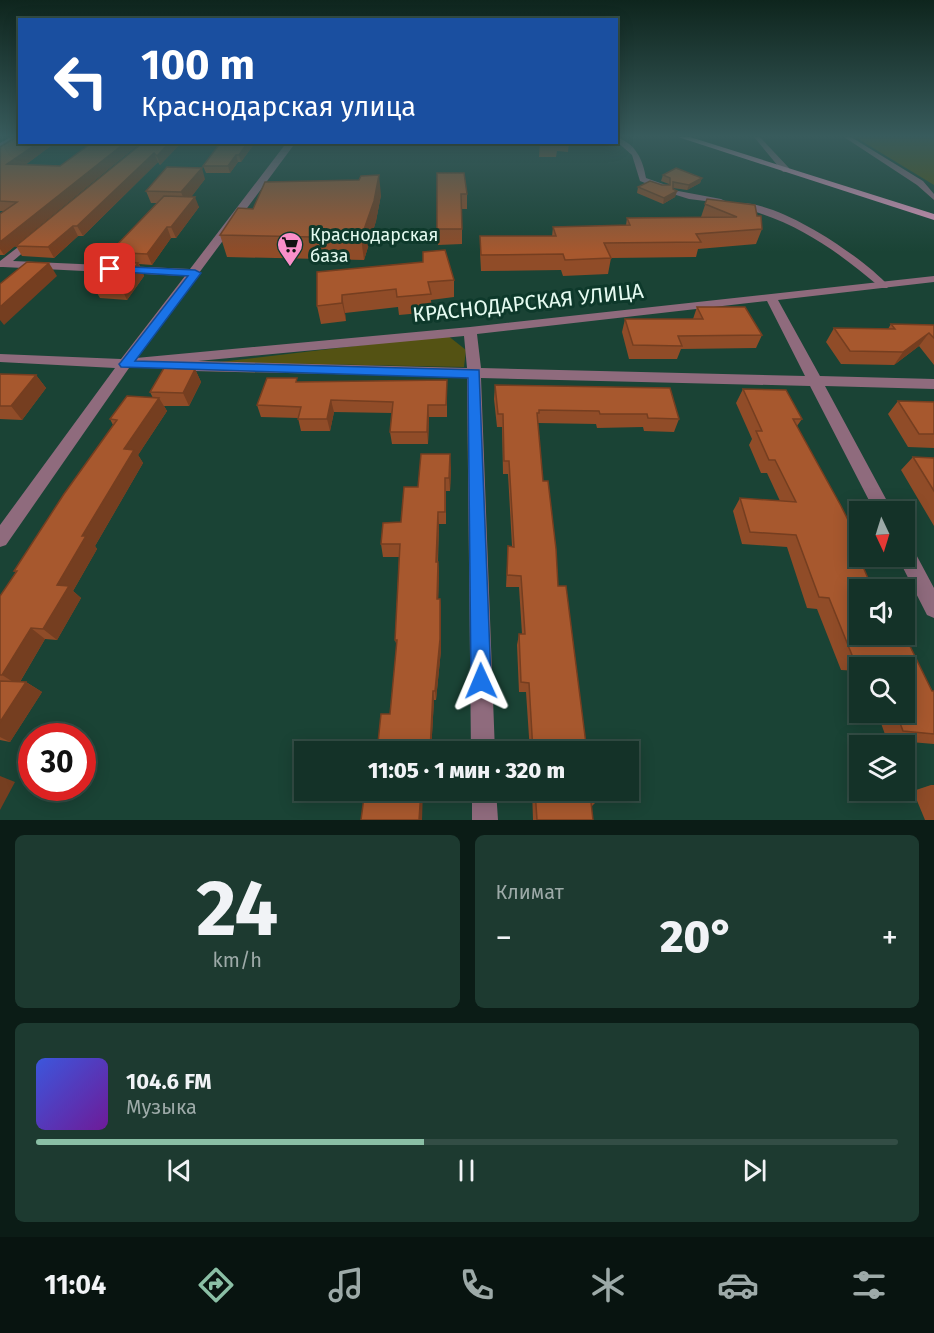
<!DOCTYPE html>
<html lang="ru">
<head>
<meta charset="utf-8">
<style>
  :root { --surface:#143228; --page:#1d3a30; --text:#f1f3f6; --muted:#9daaa8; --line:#334d45; --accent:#8abfa5 }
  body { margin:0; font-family:"Fira Sans",sans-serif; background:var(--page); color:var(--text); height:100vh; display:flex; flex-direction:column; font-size:22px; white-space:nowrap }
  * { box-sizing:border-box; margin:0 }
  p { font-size:20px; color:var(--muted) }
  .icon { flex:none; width:33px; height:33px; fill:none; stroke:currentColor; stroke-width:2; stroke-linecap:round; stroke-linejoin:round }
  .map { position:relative; height:820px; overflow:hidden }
  .details { display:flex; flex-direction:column; gap:15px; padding:15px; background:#0b1c16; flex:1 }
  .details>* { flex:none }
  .banner { position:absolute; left:18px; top:18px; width:600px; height:126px; border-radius:0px; box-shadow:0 3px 15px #0003,0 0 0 2px var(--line); background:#1a4fa0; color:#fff; overflow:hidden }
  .needle { width:39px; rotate:176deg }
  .tools { position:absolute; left:849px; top:501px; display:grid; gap:12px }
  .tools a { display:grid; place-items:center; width:66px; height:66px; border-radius:0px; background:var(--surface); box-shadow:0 3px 15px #0003,0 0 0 2px var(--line); font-size:30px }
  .speed { position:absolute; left:18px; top:723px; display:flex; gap:12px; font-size:30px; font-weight:700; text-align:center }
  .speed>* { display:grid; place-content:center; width:78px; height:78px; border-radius:50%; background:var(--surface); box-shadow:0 3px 15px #0003,0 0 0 2px var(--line); line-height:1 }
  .speed .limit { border:9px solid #d22; background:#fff; color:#111 }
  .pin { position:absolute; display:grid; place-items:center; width:51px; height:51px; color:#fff; margin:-26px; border-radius:12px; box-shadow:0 3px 9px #0006 }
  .me { position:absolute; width:66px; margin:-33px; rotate:359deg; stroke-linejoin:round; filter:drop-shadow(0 0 4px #0008) }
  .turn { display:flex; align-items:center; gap:21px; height:126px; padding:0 24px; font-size:27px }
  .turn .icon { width:78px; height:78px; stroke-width:2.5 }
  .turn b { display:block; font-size:42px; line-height:51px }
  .big { font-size:45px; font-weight:800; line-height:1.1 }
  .details .tile { flex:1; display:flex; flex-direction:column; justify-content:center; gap:9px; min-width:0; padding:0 21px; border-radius:9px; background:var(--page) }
  .details .dial { align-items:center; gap:0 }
  .dial b { font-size:78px; line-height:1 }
  .song { display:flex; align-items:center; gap:18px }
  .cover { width:72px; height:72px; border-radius:9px; background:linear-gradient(135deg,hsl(230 70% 55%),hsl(280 70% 35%)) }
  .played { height:6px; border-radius:3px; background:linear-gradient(90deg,var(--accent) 45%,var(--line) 45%) }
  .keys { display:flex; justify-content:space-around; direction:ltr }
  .heat { display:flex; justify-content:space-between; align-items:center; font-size:33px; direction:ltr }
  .details .tiles { flex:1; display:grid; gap:15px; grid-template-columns:1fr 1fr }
  .tile:last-child { grid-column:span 2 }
  .trip { position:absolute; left:294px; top:741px; width:345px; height:60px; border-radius:0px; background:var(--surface); box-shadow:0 3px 15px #0003,0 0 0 2px var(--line); font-weight:800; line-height:60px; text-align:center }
  .dock { display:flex; height:96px; justify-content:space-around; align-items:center; background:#081410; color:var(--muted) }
  .dock .icon { width:42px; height:42px }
  .dock .selected { color:var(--accent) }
  .dock b { font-size:27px; color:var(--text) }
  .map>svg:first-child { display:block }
</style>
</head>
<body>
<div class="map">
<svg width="934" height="820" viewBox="0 0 934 820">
  <rect width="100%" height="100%" fill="#1a4335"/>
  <path fill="#545213" d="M855 137H934V185Z
    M447 335 466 350 464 367 220 362Z"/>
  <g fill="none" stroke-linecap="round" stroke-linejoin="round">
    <path fill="#8f6b7d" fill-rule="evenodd" d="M616 137C635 143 643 159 646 178L666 185V189H660L640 181 632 155 616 141Z
      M754 137H760L789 168V172H783Z
      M844 137H851L923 181 934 194V200L917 185Z
      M673 190 721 199 725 201 721 203 689 199 673 194Z
      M738 203C780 201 861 256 889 286L887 288H881C836 250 796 221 738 207Z"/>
    <path fill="#8f6b7d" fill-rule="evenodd" d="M11 137H20V139L0 148V143Z
      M287 142H296L136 358 470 327 934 276V282L778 300 820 376 934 379V389L825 386 893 512H875L810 386 481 378 495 752H471L467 377 193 371 186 366 190 362 129 368 6 545 0 547V525L115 368 0 362V354L121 359 185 276 3 267H0V261L35 234 39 235V239L13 261 190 269ZM767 301 805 376 481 368 477 334ZM464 336 467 368 198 361Z
      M904 543 911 545 934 588V618L927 615 897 556H904Z
      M472 790H496L498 820H472Z"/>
    <path fill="#e299bf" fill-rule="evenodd" d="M678 137H690L934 214V220Z"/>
  </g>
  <path fill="#904c28" d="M20 142H56L25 165 60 166 93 142H182L160 165 158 162 83 236H78L54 258 22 256 16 246 139 146 138 145 4 255H0V214L4 211H0V147Z
    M221 142H258L257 144H254L241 162H238L230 173H206L203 166Z
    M540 142H569L568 152 557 151 556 157H539Z
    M437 173 467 194V209H462V244L438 245Z
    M663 175 702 178 700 183 687 190 673 188V189L677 191 675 197 663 204 637 193 638 187 669 185V184L661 181Z
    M205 179 191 197 199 207 176 238H171L152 265 139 264 144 276 127 300 100 298 92 285 131 263 129 260H118L113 249 157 203H151L146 191Z
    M381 195 376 221 364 260 227 257 220 235Z
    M707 199 757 216 762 229 756 244 698 249 696 257 611 258 608 274 563 276 561 270 481 271 480 252V236H552L553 227 626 225 627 218 701 217Z
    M317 272 454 280V297L431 300 432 312 399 315 398 307 345 313 346 321 321 324 317 306Z
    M697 307 762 335 756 348 681 349 677 359H629L622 332 625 319H693Z
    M891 324 934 325V365L919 346 894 365 841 364 826 342 834 328 888 329Z
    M195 369 201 382 189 406H164L167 411 138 455 143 463 95 546 97 549 73 591 81 598 57 640 45 639 20 682H26L42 692 10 742 0 740V596L16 573 14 571 113 425 110 419 153 398 150 392Z
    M0 374 36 375 46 388 22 420 0 419Z
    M447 380V417H429L428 444H392L390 432 392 413 334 412 330 431H301L298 418 261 417 257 405 298 382Z
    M495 385 679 419 674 432 644 431 643 427 597 428 596 424 538 423 543 481 558 586 587 752H530L526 692H519L517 645 519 634H522L519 587H506L508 546H512L508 474H503L502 427H497L494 399Z
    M743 389 802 419 797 426 860 544V551L857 553 860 590 932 691H934V744L887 740 877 712H904V668H860V671L841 670 817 609 807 608 787 547 742 544 733 511 740 498 780 501 767 473H761L749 445 752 439 736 403Z
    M898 401 934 402V448L908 447 888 414Z
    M913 457 934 458V526L901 470Z
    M451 467 450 491H446V524H439L438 562 439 574 438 599H440L441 611V650L436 700H434L431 752H377L390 714 397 647 395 640 399 557H383L381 544 401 522 418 487Z
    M931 785H934V820H925L913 791Z
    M532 790H594L596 802 591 807 593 820H533Z"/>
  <path fill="#753e20" d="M39 142H56L13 174 7 164Z
    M126 142H136L138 145 4 255 0 249V242Z
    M170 142H182L160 165 157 156Z
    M248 142H253L254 144 241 162 239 155Z
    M154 153 158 162 83 236 77 226Z
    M236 155 238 162 230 173 228 166Z
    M202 168 205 179 186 204 181 192Z
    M379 175 381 195 376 221 364 260 361 238Z
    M702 178 700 183 687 190 689 185Z
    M677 191 675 197 663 204 664 198Z
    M195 197 199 207 176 238 171 227Z
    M73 226 78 236 54 258 48 247Z
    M167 227 171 238 152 265 147 254Z
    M49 263 57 276 4 325 0 320V307Z
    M138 263 144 276 127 300 121 287Z
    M342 295 345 313 346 321 342 303Z
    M929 333 919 346 894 365 903 352Z
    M195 369 201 382 189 406 183 393Z
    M36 375 46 388 22 420 11 406Z
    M159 398 167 411 138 455 143 463 95 546 97 549 73 591 81 598 57 640 43 629 57 585 82 536 124 449Z
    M331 400 334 412 330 431 327 419Z
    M428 405 429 417 428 444 427 432Z
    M450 454 451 467 450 491 449 478Z
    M438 512 439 524 437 574 436 562Z
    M438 562 439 574 438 611 437 599Z
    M440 599 441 611V650L436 700 435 691Z
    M31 628 45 639 18 685 2 675Z
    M26 682 42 692 10 742 0 737V722Z
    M433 691 434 700 431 752H430Z
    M0 776 15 782 0 810Z
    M421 790H423L422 820H419Z"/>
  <path fill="#a7582e" stroke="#753e20" stroke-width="1.5" d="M16 137H20V142H39L7 164 60 166 93 142H126L0 242V214L17 202 0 201V147Z
    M140 142H170L157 156 154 153 77 226H73L48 247 16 246 140 145Z
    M221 142H248L239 155H236L228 166H203Z
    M167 167 202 168 181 192 146 191Z
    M676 168 702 178 689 185 673 182V189L677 191 664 198 638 187 650 181 662 185H670V178L663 175Z
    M437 173H464L467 194H461L462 229H437Z
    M379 175 374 201 361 238 220 235 238 208 253 209 265 182 359 180 361 176Z
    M164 196 195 197 171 227H167L147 254 126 253 131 249H113Z
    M707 199 755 205 757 216H761L762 229 696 234 701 242 604 243 611 258 565 260 563 254 481 255 480 236H556L553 227 630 225 627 218 737 217 705 204Z
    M445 250 454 280 428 282 431 294 397 297 396 289 342 295V303L317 306V272L423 262V252Z
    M27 262 49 263 0 307V284Z
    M115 262 138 263 121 287 92 285Z
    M697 307H745L762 335 678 336 682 346 633 345 625 319H703Z
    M891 324 934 325V338L929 333 903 352 850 351 834 328 895 329Z
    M164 368 195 369 183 393 150 392Z
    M0 374 36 375 11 406H0Z
    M267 378H297L296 382 447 380 446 405H428L427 432H390L393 402 331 400 327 419H298L301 407 257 405Z
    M495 385 670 388 679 419 648 418 647 414H600L599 411 539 410V413H537L543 481H548L556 549 558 586H566L587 752H533L529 683 521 682 519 634H525L521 576 507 575 508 546 514 547 509 461H504L503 414H498Z
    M743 389 786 390 802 419H793L841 506 860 544V549L855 548 873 590H860V634H904L932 691H934V734L903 731 896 712H904V668H878L876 661 854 660 829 598 819 597 796 535 750 532 740 498 796 502 775 460H769L756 431H762Z
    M127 396 159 398 124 449 134 450 82 536H86L57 585 69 586 43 629 31 628 2 675H0V596L17 571H14L64 494 117 420 110 419Z
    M898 401 934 402V434H919Z
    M421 454H450L449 478H445V512H438L436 562H438L437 599H440V639L435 691H433L430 752H377L381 714H390L397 640H395L400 544H381L383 523 401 522 404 487H418Z
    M913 457 934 458V491Z
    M0 681 26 682 0 722Z
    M365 790H421L419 820H361Z
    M535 790H594L596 802H591L593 820H537Z"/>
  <linearGradient id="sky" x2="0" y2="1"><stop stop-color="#0e251d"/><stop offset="0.54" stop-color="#385b5c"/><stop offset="1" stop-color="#385b5c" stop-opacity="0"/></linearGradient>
  <rect width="934" height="252" fill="url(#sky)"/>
  <path fill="#1a73e8" stroke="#114b97" stroke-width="1.5" d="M110 266 195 270 201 273 135 361 479 370 491 681 488 688 481 691 474 688 471 681 468 378 121 367 119 364 121 362 188 276 106 271V267Z"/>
  <defs>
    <symbol id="supermarket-pin" viewBox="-11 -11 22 30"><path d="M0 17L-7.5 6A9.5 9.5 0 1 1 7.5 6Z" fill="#f98fc9" stroke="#0e392b"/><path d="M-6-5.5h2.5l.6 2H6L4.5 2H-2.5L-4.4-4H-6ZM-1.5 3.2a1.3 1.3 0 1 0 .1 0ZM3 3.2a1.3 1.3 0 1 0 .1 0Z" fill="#111"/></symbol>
  </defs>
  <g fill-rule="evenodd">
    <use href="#supermarket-pin" x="275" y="230" width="30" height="40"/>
  </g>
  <g text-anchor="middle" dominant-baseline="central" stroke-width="6" stroke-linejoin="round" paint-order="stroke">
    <g font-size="18" fill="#e5fbf1" stroke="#0e392b" text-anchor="start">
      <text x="310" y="235">Краснодарская<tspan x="310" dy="21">база</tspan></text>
    </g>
    <g font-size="21" fill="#e5fbf1" stroke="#0e392b">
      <text transform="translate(528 303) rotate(-6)">КРАСНОДАРСКАЯ УЛИЦА</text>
    </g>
  </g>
</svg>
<div class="tools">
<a><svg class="needle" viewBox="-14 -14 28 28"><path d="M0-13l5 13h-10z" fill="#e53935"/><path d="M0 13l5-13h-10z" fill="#9daaa8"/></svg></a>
<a><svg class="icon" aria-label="sound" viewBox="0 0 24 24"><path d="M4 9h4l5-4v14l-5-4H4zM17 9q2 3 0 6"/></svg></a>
<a><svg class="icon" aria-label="search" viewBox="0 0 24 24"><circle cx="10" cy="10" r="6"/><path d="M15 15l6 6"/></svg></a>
<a><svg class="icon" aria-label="layers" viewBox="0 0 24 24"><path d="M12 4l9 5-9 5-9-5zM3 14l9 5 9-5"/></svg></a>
</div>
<div class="speed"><div class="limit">30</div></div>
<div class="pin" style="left:110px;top:269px;background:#d93025"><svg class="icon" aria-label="arrive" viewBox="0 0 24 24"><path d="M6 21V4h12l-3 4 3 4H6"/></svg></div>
<svg class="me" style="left:481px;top:681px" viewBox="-20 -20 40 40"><path d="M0-17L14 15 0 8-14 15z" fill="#1a73e8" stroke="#fff" stroke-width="4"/></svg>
<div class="trip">11:05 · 1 мин · 320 m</div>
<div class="banner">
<div class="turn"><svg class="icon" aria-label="left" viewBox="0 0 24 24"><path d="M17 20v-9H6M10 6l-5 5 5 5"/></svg><div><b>100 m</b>Краснодарская улица</div></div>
</div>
</div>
<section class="details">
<div class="tiles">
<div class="tile dial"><b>24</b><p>km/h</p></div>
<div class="tile"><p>Климат</p>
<div class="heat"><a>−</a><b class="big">20°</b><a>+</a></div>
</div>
<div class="tile">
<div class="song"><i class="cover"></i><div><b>104.6 FM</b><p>Музыка</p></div></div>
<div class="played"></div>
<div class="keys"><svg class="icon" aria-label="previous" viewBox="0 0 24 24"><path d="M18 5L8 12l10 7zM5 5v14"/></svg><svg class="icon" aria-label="pause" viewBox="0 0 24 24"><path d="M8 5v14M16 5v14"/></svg><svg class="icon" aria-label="next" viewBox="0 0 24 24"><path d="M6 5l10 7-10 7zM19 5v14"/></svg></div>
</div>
</div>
</section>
<nav class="dock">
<b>11:04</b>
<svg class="icon selected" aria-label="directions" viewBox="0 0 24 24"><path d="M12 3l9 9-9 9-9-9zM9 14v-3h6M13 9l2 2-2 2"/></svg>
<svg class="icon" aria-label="music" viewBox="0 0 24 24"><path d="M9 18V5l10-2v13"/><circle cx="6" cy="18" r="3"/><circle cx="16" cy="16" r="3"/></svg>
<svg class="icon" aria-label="phone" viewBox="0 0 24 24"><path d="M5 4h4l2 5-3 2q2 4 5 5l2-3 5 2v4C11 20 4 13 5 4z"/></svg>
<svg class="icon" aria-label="climate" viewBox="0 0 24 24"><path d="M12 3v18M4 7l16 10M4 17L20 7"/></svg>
<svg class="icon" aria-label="car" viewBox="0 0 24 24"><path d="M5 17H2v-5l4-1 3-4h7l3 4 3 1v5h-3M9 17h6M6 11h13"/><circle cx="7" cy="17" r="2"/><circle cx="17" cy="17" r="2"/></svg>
<svg class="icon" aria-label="filters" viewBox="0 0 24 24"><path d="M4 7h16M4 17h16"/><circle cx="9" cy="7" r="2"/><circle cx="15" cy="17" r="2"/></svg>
</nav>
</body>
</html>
